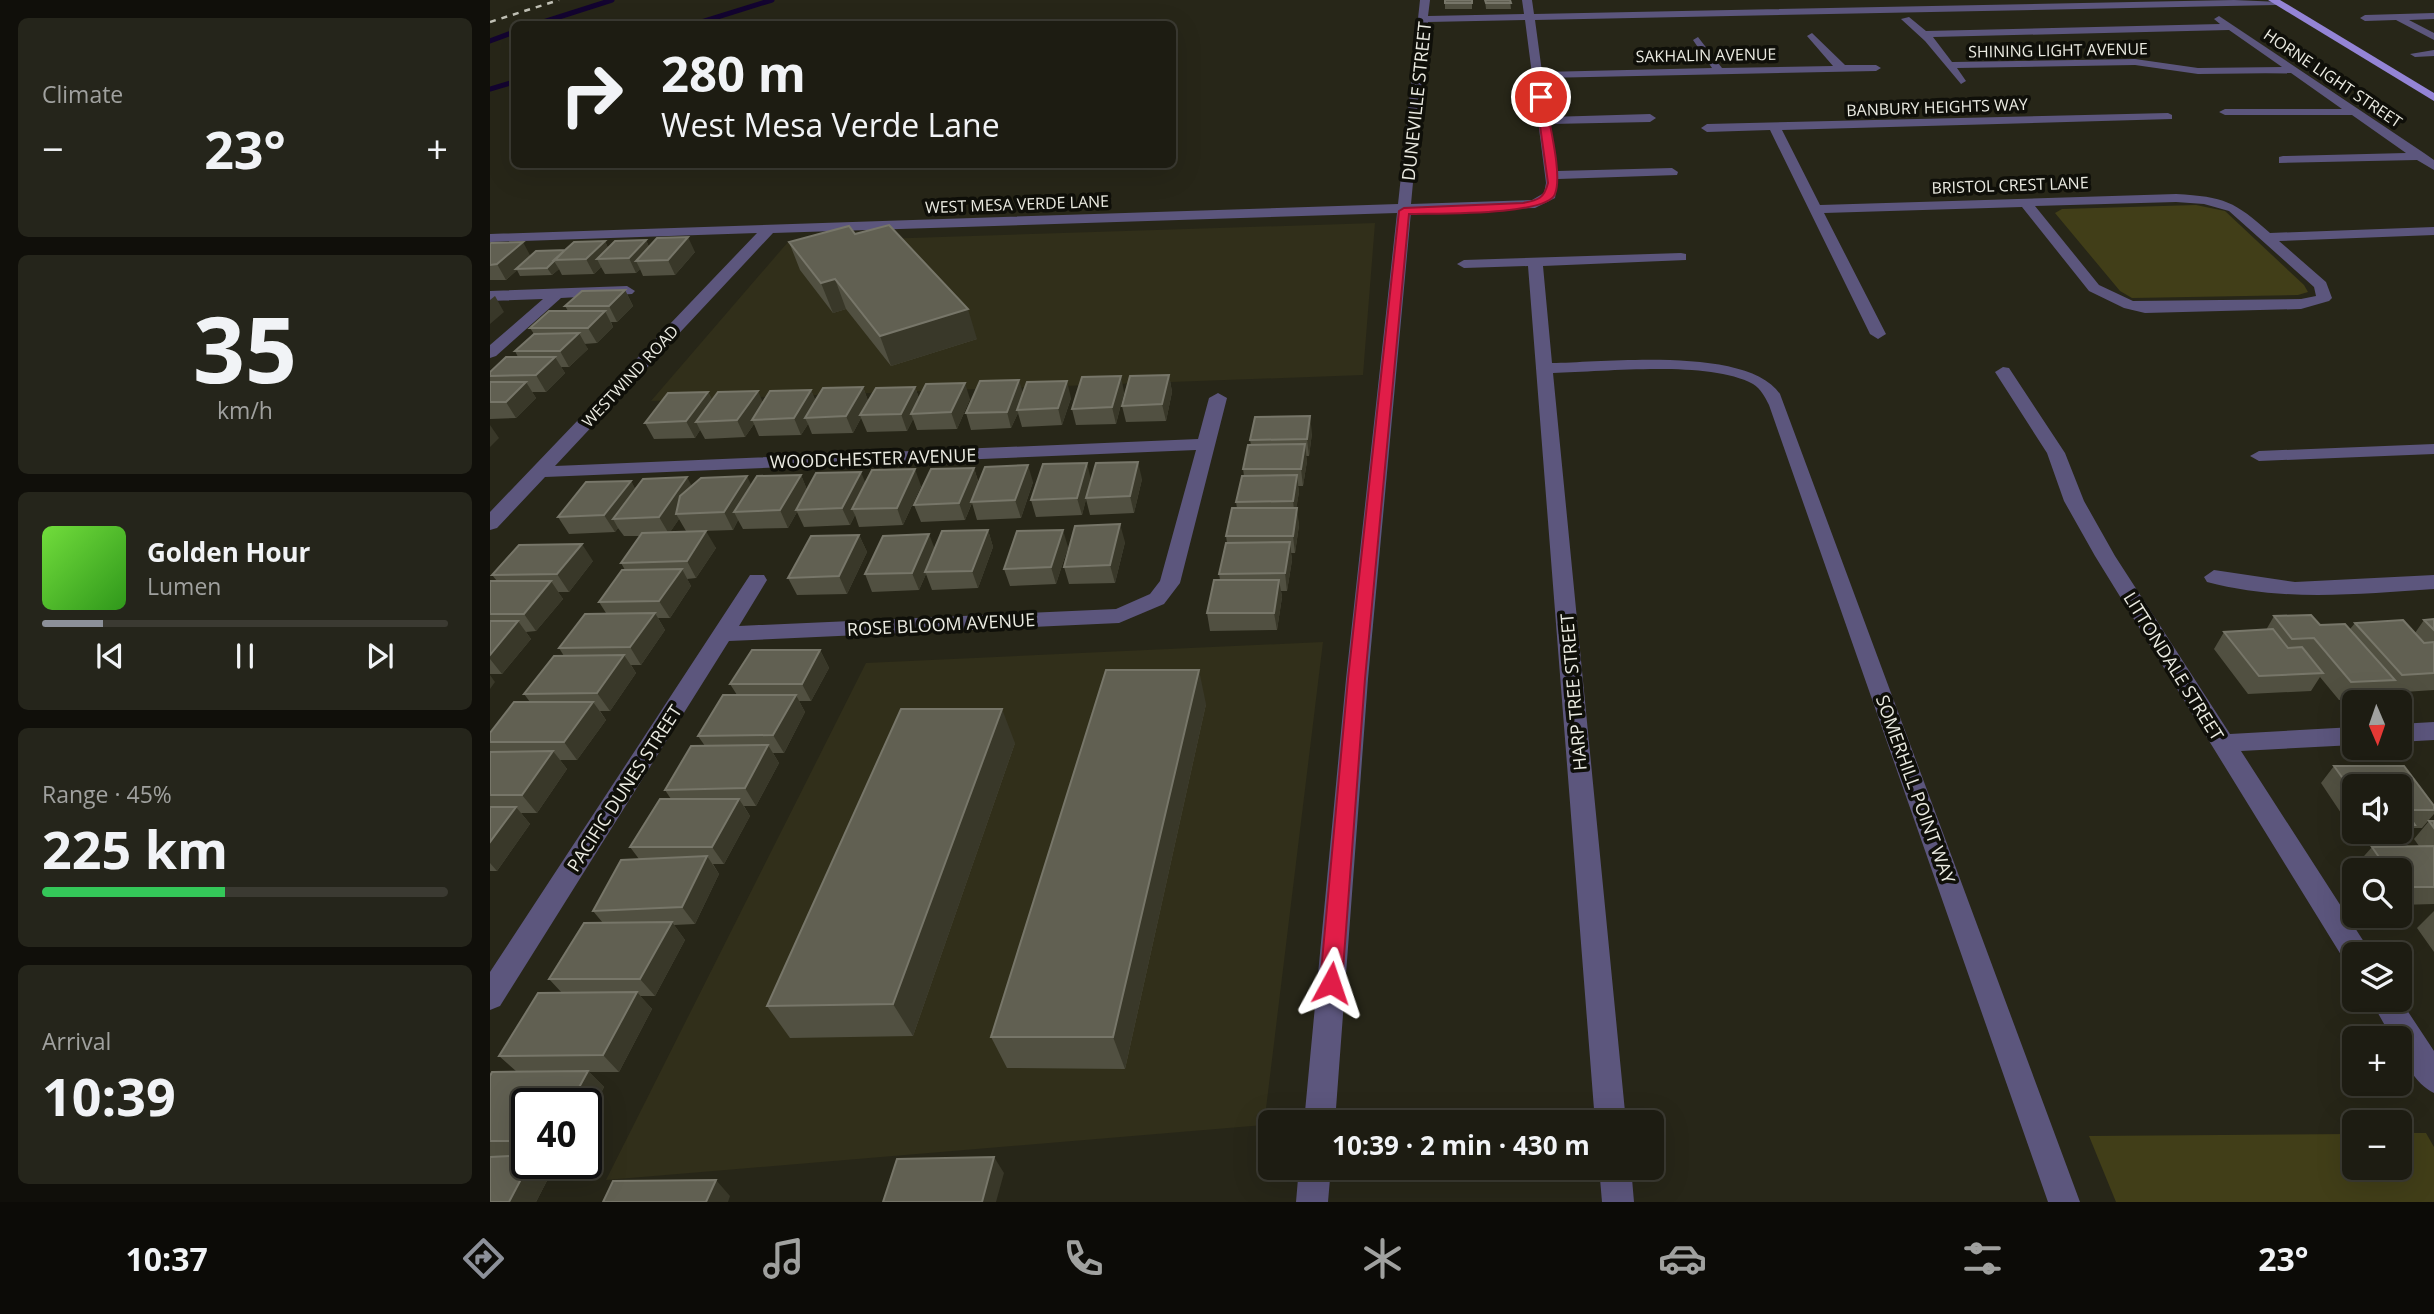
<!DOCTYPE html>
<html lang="en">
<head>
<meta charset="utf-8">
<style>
  :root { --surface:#1d1c12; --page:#25251b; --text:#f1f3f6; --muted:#a0a19f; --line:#3b3a32; --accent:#8c9099 }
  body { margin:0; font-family:"Open Sans",sans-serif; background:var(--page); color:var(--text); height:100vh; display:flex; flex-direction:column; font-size:26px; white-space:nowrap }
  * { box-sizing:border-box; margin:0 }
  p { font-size:23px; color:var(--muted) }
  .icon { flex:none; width:38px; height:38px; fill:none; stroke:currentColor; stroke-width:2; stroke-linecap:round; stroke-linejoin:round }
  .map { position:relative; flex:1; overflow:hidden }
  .details { display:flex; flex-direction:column; gap:18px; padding:18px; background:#100f0a; width:490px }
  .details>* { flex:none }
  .hud { position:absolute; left:21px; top:21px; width:665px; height:147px; border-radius:10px; box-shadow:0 7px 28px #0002,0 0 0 2px var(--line); background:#1d1c12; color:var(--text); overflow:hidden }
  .needle { width:46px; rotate:178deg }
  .fabs { position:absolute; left:1852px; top:690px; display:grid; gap:14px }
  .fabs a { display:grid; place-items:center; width:70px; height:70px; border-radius:10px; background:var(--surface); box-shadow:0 7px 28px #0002,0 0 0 2px var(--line); font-size:35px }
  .speed { position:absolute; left:21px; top:1088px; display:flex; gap:14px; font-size:35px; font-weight:700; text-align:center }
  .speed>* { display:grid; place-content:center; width:91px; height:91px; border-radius:50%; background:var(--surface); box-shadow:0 7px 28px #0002,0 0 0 2px var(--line); line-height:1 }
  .speed .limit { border:4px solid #111; border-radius:10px; background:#fff; color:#111 }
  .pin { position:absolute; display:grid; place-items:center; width:60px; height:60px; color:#fff; margin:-30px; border:4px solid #fff; border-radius:50%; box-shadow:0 2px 7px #0007 }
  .me { position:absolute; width:77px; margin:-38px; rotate:5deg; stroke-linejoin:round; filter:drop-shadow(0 0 5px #0008) }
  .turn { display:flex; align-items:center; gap:24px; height:147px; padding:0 35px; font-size:32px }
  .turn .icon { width:91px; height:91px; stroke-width:2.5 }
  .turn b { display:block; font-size:49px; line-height:60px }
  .big { font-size:52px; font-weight:700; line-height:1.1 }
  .details .tile { flex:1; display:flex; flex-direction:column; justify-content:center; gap:10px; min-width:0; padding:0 24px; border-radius:10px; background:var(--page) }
  .details .dial { align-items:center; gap:0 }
  .dial b { font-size:91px; line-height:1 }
  .song { display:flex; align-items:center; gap:21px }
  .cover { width:84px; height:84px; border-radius:10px; background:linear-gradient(135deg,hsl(100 70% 55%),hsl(110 70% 35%)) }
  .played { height:7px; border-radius:4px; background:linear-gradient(90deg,var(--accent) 15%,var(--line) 15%) }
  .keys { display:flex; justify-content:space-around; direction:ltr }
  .heat { display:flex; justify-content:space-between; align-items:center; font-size:38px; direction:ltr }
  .charge { height:10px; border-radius:5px; background:linear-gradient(90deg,#34c759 45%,var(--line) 0) }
  .trip { position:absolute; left:768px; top:1110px; width:406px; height:70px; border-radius:10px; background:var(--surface); box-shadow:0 7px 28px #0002,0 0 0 2px var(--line); font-weight:700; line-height:70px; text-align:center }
  .dock { display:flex; height:112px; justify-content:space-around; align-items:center; background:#0c0b07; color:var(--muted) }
  .dock .icon { width:49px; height:49px }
  .dock .active { color:var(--accent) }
  .dock b { font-size:32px; color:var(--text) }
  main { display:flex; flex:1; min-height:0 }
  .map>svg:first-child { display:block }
</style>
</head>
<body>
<main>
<section class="details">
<div class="tile"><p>Climate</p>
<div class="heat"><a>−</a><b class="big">23°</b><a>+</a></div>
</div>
<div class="tile dial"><b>35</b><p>km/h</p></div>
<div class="tile">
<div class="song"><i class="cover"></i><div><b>Golden Hour</b><p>Lumen</p></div></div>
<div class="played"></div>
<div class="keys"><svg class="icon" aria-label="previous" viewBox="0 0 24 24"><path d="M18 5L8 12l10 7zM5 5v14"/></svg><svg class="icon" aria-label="pause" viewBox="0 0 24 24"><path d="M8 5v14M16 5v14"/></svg><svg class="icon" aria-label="next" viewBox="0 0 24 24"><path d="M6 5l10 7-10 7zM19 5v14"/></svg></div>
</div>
<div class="tile"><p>Range · 45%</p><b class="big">225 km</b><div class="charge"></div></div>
<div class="tile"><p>Arrival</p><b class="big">10:39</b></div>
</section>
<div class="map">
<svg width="1944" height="1202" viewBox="0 0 1944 1202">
  <rect width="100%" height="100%" fill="#272618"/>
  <path fill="#312f1a" d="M885 223 873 375 161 401 298 242Z
    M833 642 774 1125 116 1180 376 663Z"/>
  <path fill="#413e18" d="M1706 205 1735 211 1814 285 1818 292 1808 295 1642 298 1630 291 1565 213 1572 209Z
    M1909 1133H1936L1944 1147V1202H1626L1599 1136 1864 1134V1167H1909Z"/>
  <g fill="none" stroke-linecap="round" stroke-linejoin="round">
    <path stroke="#130430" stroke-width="5" d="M47 24 122 0
      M205 24 282 0
      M0 41 24 32
      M0 89 24 82"/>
    <path fill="#5c567d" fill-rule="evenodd" d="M930 0H940L938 16 1034 14 1032 0H1042L1044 14 1744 0 1791 2 1786 5 1045 20 1052 72 1222 68 1203 40 1208 37 1232 68 1343 66 1317 36 1322 33 1355 65H1386L1391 68 1386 71 1053 78 1059 117 1160 114 1166 118 1160 122 1060 124 1067 171 1182 168 1188 172 1187 175 1068 179 1065 198 1045 208 921 212 878 679 845 1122H814L856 679 907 213 283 233 65 466 708 439 719 398 728 393 737 398 690 583 674 604 629 623 239 641 10 1006 0 1010V972L260 575H274L277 580 249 626 626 609 660 594 670 581 706 450 55 477 7 528 0 530V512L267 233 0 242V234L908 204ZM1035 20 1056 183 1054 193 1042 200 921 204 938 22Z
      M1944 13V19L1919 20 1944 33V40L1906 20 1875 21 1870 18 1875 15Z
      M1729 16 1934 153 1944 160V170L1927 160 1789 163V157L1793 156 1916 153 1862 115H1735L1729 112 1735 109H1852L1801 73 1708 74 1645 65 1467 68 1476 81 1471 84 1435 41 1411 19 1419 17 1436 31 1730 24 1724 19ZM1739 30 1792 67 1708 68 1645 59 1462 62 1443 37Z
      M1944 50V56L1925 57 1920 54Z
      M1678 113 1682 115V119L1292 130 1330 205 1686 194C1735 197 1744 201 1780 233L1944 227V235L1789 241 1836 282 1842 298 1839 301 1811 309 1655 313 1634 308 1599 291 1532 207 1334 213 1396 334 1388 339 1380 334 1280 130 1217 132 1211 128 1217 124ZM1686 202 1714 204 1739 211 1824 287 1826 296 1811 299 1643 301 1609 285 1545 206Z
      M1191 253 1196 254V260L1053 266 1062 363C1116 362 1258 346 1290 394L1590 1202H1558L1279 405C1275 397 1271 389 1263 384 1218 360 1115 372 1063 373L1136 1122H1105L1038 266 974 268 967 264 974 260Z
      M137 286 145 291 142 294 71 298 6 356 0 358V345L53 299 0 301V291Z
      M1513 367 1519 368 1575 453 1594 501 1625 556 1740 734 1864 727V745L1751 751 1876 945 1880 954H1864V965L1856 963 1605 556 1574 501 1557 453 1505 372Z
      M1944 444V454L1769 461 1760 456 1769 451Z
      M1724 570 1805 582 1944 575V589C1868 594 1792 602 1717 582L1714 577Z
      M1944 722V740L1909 742V724Z
      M1909 998 1944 1051V1093C1926 1085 1909 1057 1909 1038H1902L1880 999Z
      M809 1167H841L838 1202H806Z
      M1109 1167H1141L1144 1202H1112Z"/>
    <path fill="#9484d6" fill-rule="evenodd" d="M1778 0H1790L1944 93V101Z"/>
    <path stroke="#c0c0b5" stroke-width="2.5" stroke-dasharray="6 6" stroke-linecap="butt" d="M0 22 69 0"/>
  </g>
  <path fill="#515041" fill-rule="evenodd" d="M955 0H982V9H955Z
    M995 0H1020L1021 9H996Z
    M365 234 487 339 401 366 356 309 343 313 310 270 299 242Z
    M156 240 159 247 205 252 185 275 153 276 150 269 146 273 115 274 111 267 104 274 72 275 69 269 62 275 30 276 27 270 16 280H0V244L40 256 75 250 115 241 118 248Z
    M135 290 143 306 127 322H121L123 327 107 343 94 344 98 349 79 367H71L75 373 56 392H42L46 398 26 418 0 419V372L28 357 25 351 44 334 40 328 78 311 75 306Z
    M679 375 682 392 676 421 636 422 632 406Z
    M373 387 378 401 425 387 429 398 480 399 467 429 427 430 423 419 417 431 377 432 371 418 363 433 322 434 318 424 311 435 269 436 264 424 255 437 215 439 210 430 205 438 164 439 155 423 218 392 222 400 273 403 321 390 325 400Z
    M634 392 626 424 586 425 582 409Z
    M533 394 581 398 572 425 532 427 528 413 521 428 481 430 476 413Z
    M822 433 819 456H816L817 461 813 486H808L809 492 806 508 809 525 805 553H801L802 560 797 591H791L792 597 787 630 720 631 717 613 730 580 729 574 737 543 736 536 747 508 746 502 754 476 753 469 761 445 760 440Z
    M484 468 489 484 543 482 531 518 487 520 482 503 475 520 431 522 424 505Z
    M311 475 317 490 376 483 431 486 413 525 369 527 365 515 360 525 314 527 307 512 298 528 253 529 248 520 243 530 212 531 226 548 206 578 197 579 201 586 180 618H168L175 630 151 665H141L146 673 120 711H110L116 720 87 760H70L77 769 47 813H31L40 824 7 871H0V733L40 702 34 694 74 656 69 648 116 613 109 602 135 570 131 563 150 536H134L128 528 125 532 79 534 68 517 141 481 145 489 261 485ZM189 519 196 531 180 532Z
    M601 479H652L644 513 600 515 596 499 592 515 546 517 541 500Z
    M498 530 503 547 488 588 442 590 436 574 429 590 382 592 375 574Z
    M369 535 377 552 357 594 307 595 298 578Z
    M635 542 625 583 579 584 574 567Z
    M578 547 566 584 520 586 514 569Z
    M103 561 79 592H68L73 599 46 631 36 632 41 639 12 674H0V581H7L2 575Z
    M1784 616 1860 629 1865 623 1925 633 1934 620 1944 619V690L1899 693 1897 691 1892 698 1849 700 1830 677 1821 691 1758 694 1724 649 1734 632 1776 630Z
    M330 650 339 668 321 701H309L315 712 294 753H283L289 763 266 806H254L260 816 234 864H223L229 874 205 924 184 925 195 940 165 996H150L162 1009 129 1072H99L114 1087 96 1122V1104H37V1164H54L62 1171 46 1202H0V1076L27 1072 9 1056 72 993 59 979 113 923 103 911 149 859 140 847 181 799 175 790 215 746 208 736 247 695 240 684Z
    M716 704 635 1069 517 1068 501 1037Z
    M525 743 423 1036 300 1038 277 1006Z
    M1844 766H1914L1944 806V814L1932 828H1923L1910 843H1871L1831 783ZM1864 786H1909V831H1864Z
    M1939 821H1944V904L1909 905V870H1871L1867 864 1882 847 1929 846 1924 839Z
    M1944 911V952L1927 928Z"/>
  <path fill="#393829" d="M198 237 205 252 185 275 178 260Z
    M156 240 163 255 146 261 150 269 146 273 139 258Z
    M115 241 122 256 107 259 111 267 104 274 96 259Z
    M33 242 41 257 26 269 27 270 16 280 7 264Z
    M64 261 69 269 62 275 57 268Z
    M345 279 356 309 343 313 331 283Z
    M135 290 143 306 127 322 119 306Z
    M5 296 14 312 0 324V300Z
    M478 309 487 339 401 366 390 336Z
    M115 311 123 327 107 343 98 328Z
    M89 333 98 349 79 367 70 351Z
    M65 357 75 373 56 392 46 375Z
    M679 375 682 392 676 421 672 404Z
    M631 376 634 392 626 424 622 407Z
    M529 380 534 396 527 410 528 413 521 428 517 412Z
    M577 381 581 398 572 425 568 408Z
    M36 382 46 398 26 418 16 402Z
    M475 383 480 399 467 429 461 412Z
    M373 387 379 403 370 415 371 418 363 433 356 416Z
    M425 387 431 403 421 414 423 419 417 431 411 414Z
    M321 390 328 406 315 418 318 424 311 435 304 418Z
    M268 391 275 407 262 420 264 424 255 437 247 420Z
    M218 392 226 408 206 422 210 430 205 438 196 421Z
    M820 416 822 433 819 456 817 439Z
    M0 425 9 438 0 447Z
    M815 444 817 461 813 486 811 469Z
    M648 462 652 479 644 513 640 496Z
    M597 463 601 480 592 515 587 498Z
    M538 465 543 482 531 518 525 500Z
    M484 468 489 485 475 520 469 503Z
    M425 469 431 486 413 525 407 508Z
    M371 472 378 489 362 509 365 515 360 525 352 508Z
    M311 475 318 492 306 510 307 512 298 528 290 510Z
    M807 475 809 492 805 518 803 501Z
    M257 476 265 493 244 512 248 520 243 530 234 512Z
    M197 477 206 494 186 514 189 519 179 534 169 517Z
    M141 481 150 498 123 519 128 528 125 532 114 515Z
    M807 508 809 525 805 553 803 536Z
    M630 524 635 542 625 583 620 565Z
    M498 530 503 547 488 588 482 571Z
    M573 530 578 547 566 584 561 567Z
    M216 531 226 548 206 578 197 561Z
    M439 534 446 552 435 572 436 574 429 590 422 573Z
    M369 535 377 552 357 594 349 576Z
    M800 542 802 560 797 591 795 573Z
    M92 544 103 561 79 592 67 574Z
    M192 569 201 586 180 618 169 601Z
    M789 580 792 597 787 630 784 613Z
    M61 581 73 599 46 631 34 614Z
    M165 613 175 630 151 665 140 647Z
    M28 621 41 639 12 674 0 659V655Z
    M330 650 339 668 321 701 312 684Z
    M134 655 146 673 120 711 107 693Z
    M709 670 716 704 635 1069 623 1037Z
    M0 675 5 682 0 689Z
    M306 695 315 712 294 753 283 735Z
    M103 702 116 720 87 760 74 742Z
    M512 709 525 743 423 1036 403 1004Z
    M278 745 289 763 266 806 255 788Z
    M63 751 77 769 47 813 32 795Z
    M249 799 260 816 234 864 222 847Z
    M26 807 40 824 7 871 0 863V842Z
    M217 856 229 874 205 924 192 907Z
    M182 922 195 940 165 996 150 979Z
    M147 992 162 1009 129 1072 113 1055Z
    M98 1071 114 1087 96 1122V1104H80Z
    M504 1157 514 1173 506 1202H492Z
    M39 1164H54L62 1171 46 1202H19Z
    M226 1180 240 1196 238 1202H216Z"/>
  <path fill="#616052" stroke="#777669" stroke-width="2" d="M955 0H982V3H955Z
    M995 0H1020L1021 3H996Z
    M399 225 478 309 390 336 345 279 331 283 299 242 359 226 365 234Z
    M198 237 178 260 146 261 167 238Z
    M156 240 139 258 107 259 125 241Z
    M115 241 96 259 64 260 84 242Z
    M33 242 7 264 0 265V244L1 243Z
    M75 250 57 268 26 269 46 251Z
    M135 290 119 306H75L92 291Z
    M59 311H115L98 328H40Z
    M89 333 70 351H25L44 334Z
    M16 357H65L46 375 0 376V372Z
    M679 375 672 404 632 406 640 376Z
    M631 376 622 407 582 409 592 377Z
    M529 380 517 412 476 413 490 381Z
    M577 381 568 408 527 410 537 382Z
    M0 382H36L16 402H0Z
    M475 383 461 412 421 414 436 384Z
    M373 387 356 416 315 418 333 388Z
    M425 387 411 414 370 415 386 388Z
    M321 390 304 418 262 420 280 391Z
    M268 391 247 420 206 422 228 392Z
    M218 392 196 421 155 423 178 393Z
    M820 416 817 439 760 440 765 417Z
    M815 444 811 469H753L758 445Z
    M648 462 640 496 596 498 606 463Z
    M597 463 587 498 541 500 553 464Z
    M538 465 525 500 481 502 495 467Z
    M484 468 469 503 424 505 441 469Z
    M425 469 407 508 362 509 382 470Z
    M371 472 352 508 306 510 326 473Z
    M311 475 290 510 244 512 267 476Z
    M807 475 803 501 746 502 752 476Z
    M257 476 234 512 186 514 190 496 211 478Z
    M197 477 169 517 123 519 153 479Z
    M141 481 114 515 68 517 96 482Z
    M742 508H807L803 536H736Z
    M630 524 620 565 574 567 585 526Z
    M498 530 482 571 435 572 452 531Z
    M573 530 561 567 514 569 527 531Z
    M216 531 197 561 131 563 152 533Z
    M439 534 422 573 375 574 393 536Z
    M369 535 349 576 298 578 321 536Z
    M800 542 795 573 729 574 736 543Z
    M92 544 67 574 2 575 29 545Z
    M192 569 169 601 109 602 132 570Z
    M724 580H789L784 613H717Z
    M0 581H61L34 614H0Z
    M165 613 140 647 69 648 95 614Z
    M1821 615 1830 625 1855 624 1905 680 1861 682 1824 638 1802 639 1784 616Z
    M1944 619V630L1934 620Z
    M1913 620 1934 643 1944 642V673L1912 675 1865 623Z
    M0 621H28L0 655Z
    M1783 629 1798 648 1812 647 1833 673 1769 676 1734 632Z
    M262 650H330L312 684H240Z
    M134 655 107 693 34 694 64 656Z
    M616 670H709L623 1037H501Z
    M233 695H306L283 735 208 736Z
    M24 702H103L74 742H0V733Z
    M411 709H512L403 1004 277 1006Z
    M278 745 255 788 175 790 201 746Z
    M63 751 32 795H0V752Z
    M1844 766H1914L1944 806V810H1915L1925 825H1909V786H1864V794Z
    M170 799H249L222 847H140Z
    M0 807H26L0 842Z
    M1939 821H1944V828Z
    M1944 846V887H1910L1909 870H1898L1882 847Z
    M217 856 192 907 103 911 131 860Z
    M182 922 150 979H59L94 923Z
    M147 992 113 1055 9 1056 48 993Z
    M98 1071 80 1104H37V1141H0V1076L2 1072Z
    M37 1155V1164H39L19 1202H0V1157Z
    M504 1157 492 1202H393L407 1159Z
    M226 1180 216 1202H113L123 1181Z"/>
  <path fill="#e11d48" stroke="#92132f" stroke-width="2" d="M1051 95 1055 97C1058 120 1073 174 1065 194 1057 216 943 213 919 214L875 679 852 983 848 990 841 993 833 990 830 983 858 679 909 211 914 208 1033 203C1048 200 1054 199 1058 183L1046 97Z"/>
  <g text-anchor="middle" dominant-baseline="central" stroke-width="7" stroke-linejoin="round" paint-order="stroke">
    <g font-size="16" fill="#ebebe2" stroke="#0f0f09">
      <text transform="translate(1568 50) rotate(-1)">SHINING LIGHT AVENUE</text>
      <text transform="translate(1216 55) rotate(-1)">SAKHALIN AVENUE</text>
      <text transform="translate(1843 78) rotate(34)">HORNE LIGHT STREET</text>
      <text transform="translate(1447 107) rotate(-2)">BANBURY HEIGHTS WAY</text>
      <text transform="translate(1520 185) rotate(-2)">BRISTOL CREST LANE</text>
      <text transform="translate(527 204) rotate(-2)">WEST MESA VERDE LANE</text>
      <text transform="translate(140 376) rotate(-47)">WESTWIND ROAD</text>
    </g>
    <g font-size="18" fill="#ebebe2" stroke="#0f0f09">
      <text transform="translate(926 101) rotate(-84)">DUNEVILLE STREET</text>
      <text transform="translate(383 458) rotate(-2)">WOODCHESTER AVENUE</text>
      <text transform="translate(451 624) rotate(-3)">ROSE BLOOM AVENUE</text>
      <text transform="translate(1684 666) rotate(58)">LITTONDALE STREET</text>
      <text transform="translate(1083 692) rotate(-95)">HARP TREE STREET</text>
      <text transform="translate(134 788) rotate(-57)">PACIFIC DUNES STREET</text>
      <text transform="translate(1426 789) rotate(70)">SOMERHILL POINT WAY</text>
    </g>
  </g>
</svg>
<div class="fabs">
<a><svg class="needle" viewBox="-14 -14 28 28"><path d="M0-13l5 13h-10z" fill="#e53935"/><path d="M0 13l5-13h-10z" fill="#a0a19f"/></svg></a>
<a><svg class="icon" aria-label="sound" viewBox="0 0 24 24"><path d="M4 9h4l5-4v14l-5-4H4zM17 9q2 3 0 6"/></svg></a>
<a><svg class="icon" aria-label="search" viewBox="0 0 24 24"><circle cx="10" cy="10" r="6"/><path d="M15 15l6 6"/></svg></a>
<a><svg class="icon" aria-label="layers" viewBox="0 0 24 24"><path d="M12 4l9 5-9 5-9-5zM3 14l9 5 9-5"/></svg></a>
<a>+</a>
<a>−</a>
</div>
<div class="speed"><div class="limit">40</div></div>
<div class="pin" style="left:1051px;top:97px;background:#d93025"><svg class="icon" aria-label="arrive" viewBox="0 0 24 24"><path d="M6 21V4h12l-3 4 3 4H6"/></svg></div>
<svg class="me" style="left:841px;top:983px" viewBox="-20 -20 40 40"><path d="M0-17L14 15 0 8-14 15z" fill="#e11d48" stroke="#fff" stroke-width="4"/></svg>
<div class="trip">10:39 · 2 min · 430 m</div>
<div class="hud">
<div class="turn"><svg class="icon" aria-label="right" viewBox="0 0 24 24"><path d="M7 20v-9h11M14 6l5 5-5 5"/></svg><div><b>280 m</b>West Mesa Verde Lane</div></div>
</div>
</div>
</main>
<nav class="dock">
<b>10:37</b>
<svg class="icon active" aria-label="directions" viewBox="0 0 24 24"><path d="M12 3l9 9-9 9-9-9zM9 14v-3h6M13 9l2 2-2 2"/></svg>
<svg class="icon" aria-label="music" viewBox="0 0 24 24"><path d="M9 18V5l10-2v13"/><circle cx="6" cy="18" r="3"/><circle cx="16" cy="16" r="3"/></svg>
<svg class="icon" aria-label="phone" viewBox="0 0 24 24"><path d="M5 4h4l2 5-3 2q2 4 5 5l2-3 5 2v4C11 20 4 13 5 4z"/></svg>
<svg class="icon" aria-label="climate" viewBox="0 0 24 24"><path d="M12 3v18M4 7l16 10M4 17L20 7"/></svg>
<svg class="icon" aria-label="car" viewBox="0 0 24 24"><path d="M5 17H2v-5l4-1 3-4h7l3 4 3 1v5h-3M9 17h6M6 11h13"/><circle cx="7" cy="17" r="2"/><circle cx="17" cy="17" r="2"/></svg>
<svg class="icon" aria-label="filters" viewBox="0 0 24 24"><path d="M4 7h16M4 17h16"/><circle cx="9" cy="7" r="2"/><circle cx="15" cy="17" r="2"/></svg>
<b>23°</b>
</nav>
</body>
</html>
